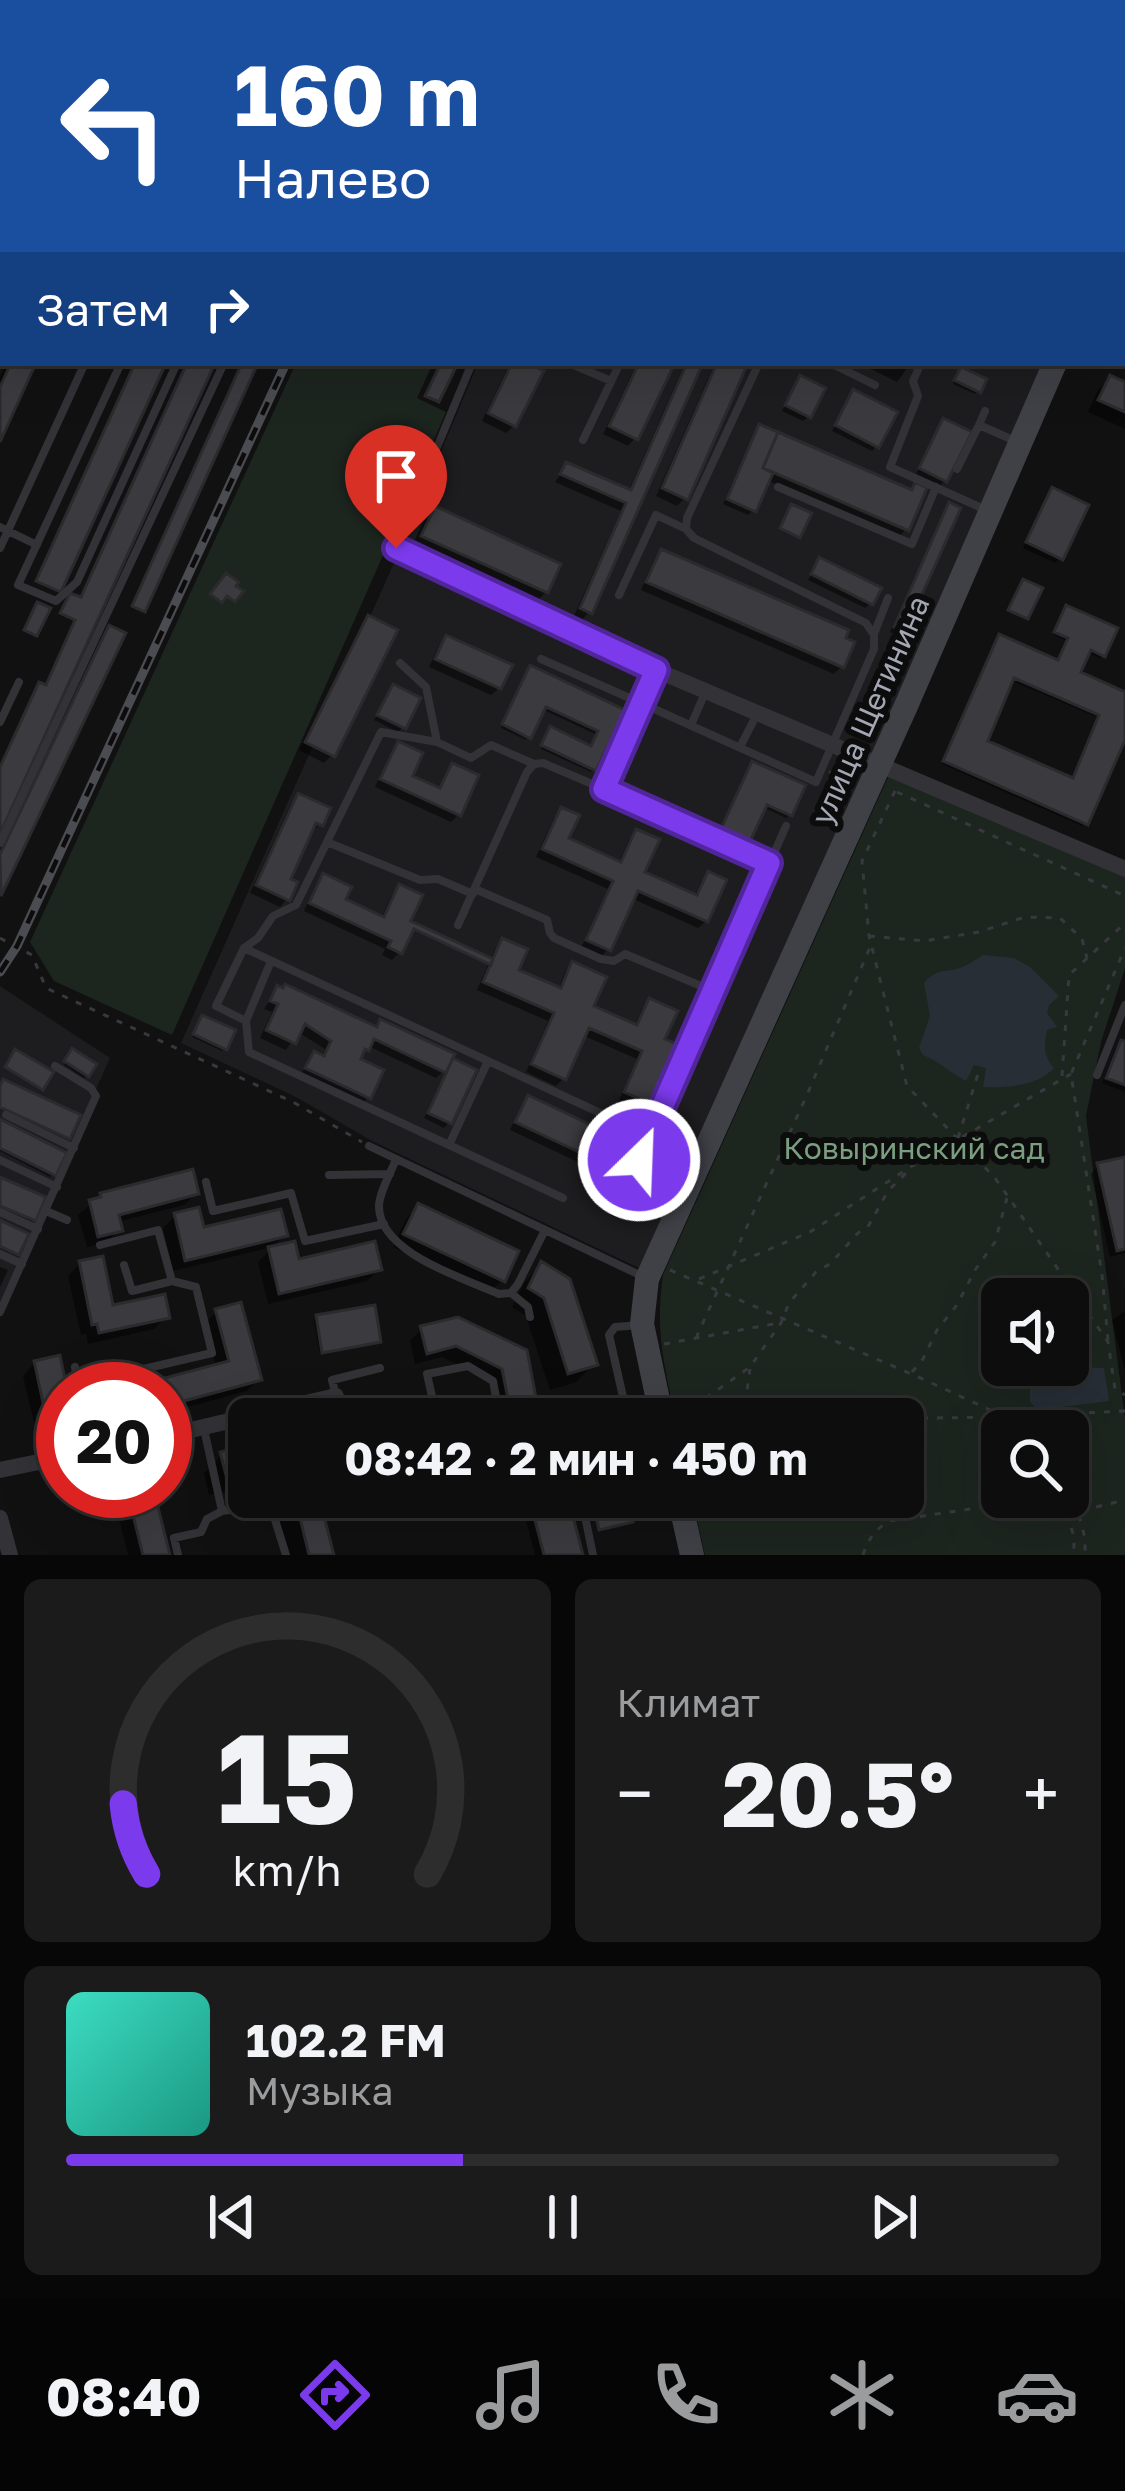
<!DOCTYPE html>
<html lang="ru">
<head>
<meta charset="utf-8">
<style>
  :root { --surface:#0d0d0e; --page:#1b1b1c; --text:#f1f3f6; --muted:#9a9c9e; --line:#2d2d2e; --accent:#7c3aed }
  body { margin:0; font-family:"Golos Text",sans-serif; background:var(--page); color:var(--text); height:100vh; display:flex; flex-direction:column; font-size:45px; white-space:nowrap }
  * { box-sizing:border-box; margin:0 }
  p { font-size:39px; color:var(--muted) }
  .icon { flex:none; width:66px; height:66px; fill:none; stroke:currentColor; stroke-width:2; stroke-linecap:round; stroke-linejoin:round }
  .map { position:relative; height:1555px; overflow:hidden }
  .panel { display:flex; flex-direction:column; gap:24px; padding:24px; background:#070708; flex:1 }
  .panel>* { flex:none }
  .top-card { position:absolute; left:0px; top:0px; width:1125px; height:366px; box-shadow:0 12px 48px #0002,0 0 0 3px var(--line); background:#1a4fa0; color:#fff; overflow:hidden }
  .controls { position:absolute; left:981px; top:1278px; display:grid; gap:24px }
  .controls a { display:grid; place-items:center; width:108px; height:108px; border-radius:18px; background:var(--surface); box-shadow:0 12px 48px #0002,0 0 0 3px var(--line); font-size:60px }
  .speed { position:absolute; left:36px; top:1362px; display:flex; gap:24px; font-size:60px; font-weight:700; text-align:center }
  .speed>* { display:grid; place-content:center; width:156px; height:156px; border-radius:50%; background:var(--surface); box-shadow:0 12px 48px #0002,0 0 0 3px var(--line); line-height:1 }
  .speed .limit { border:18px solid #d22; background:#fff; color:#111 }
  .pin { position:absolute; display:grid; place-items:center; width:102px; height:102px; color:#fff; margin:-123px -51px; border-radius:50% 50% 50% 0; rotate:-45deg; box-shadow:0 0 12px #0007 }
  .pin .icon { rotate:45deg }
  .me { position:absolute; width:132px; margin:-66px; rotate:24deg; stroke-linejoin:round; filter:drop-shadow(0 0 9px #0008) }
  .turn { display:flex; align-items:center; gap:42px; height:252px; padding:0 36px; font-size:54px }
  .turn .icon { width:156px; height:156px; stroke-width:2.5 }
  .turn b { display:block; font-size:84px; line-height:102px }
  .then { display:flex; align-items:center; height:114px; padding:0 36px; background:#0003; gap:24px; font-size:45px }
  .big { font-size:90px; font-weight:700; line-height:1.1 }
  .panel .card { flex:1; display:flex; flex-direction:column; justify-content:center; gap:18px; min-width:0; padding:0 42px; border-radius:18px; background:var(--page) }
  .panel .dial { align-items:center; gap:0 }
  .dial svg { height:312px; overflow:visible; fill:none; stroke:var(--line); stroke-width:7; stroke-linecap:round; text-anchor:middle }
  .dial text { fill:var(--text); stroke:none }
  .song { display:flex; align-items:center; gap:36px }
  .cover { width:144px; height:144px; border-radius:18px; background:linear-gradient(135deg,hsl(170 70% 55%),hsl(170 70% 35%)) }
  .played { height:12px; border-radius:6px; background:linear-gradient(90deg,var(--accent) 40%,var(--line) 40%) }
  .keys { display:flex; justify-content:space-around; direction:ltr }
  .heat { display:flex; justify-content:space-between; align-items:center; font-size:66px; direction:ltr }
  .panel .tiles { flex:1; display:grid; gap:24px; grid-template-columns:1fr 1fr }
  .card:last-child { grid-column:span 2 }
  .trip { position:absolute; left:228px; top:1398px; width:696px; height:120px; border-radius:18px; background:var(--surface); box-shadow:0 12px 48px #0002,0 0 0 3px var(--line); font-weight:700; line-height:120px; text-align:center }
  .dock { display:flex; height:192px; justify-content:space-around; align-items:center; background:#050506; color:var(--muted) }
  .dock .icon { width:84px; height:84px }
  .dock .on { color:var(--accent) }
  .dock b { font-size:54px; color:var(--text) }
  .map>svg:first-child { display:block }
</style>
</head>
<body>
<div class="map">
<svg width="1125" height="1555" viewBox="0 0 1125 1555">
  <rect width="100%" height="100%" fill="#111112"/>
  <path fill="#1d1d1f" d="M478 363H1055L641 1269 372 1141 296 1097 181 1043 401 547Z
    M0 986 110 1058 0 1303Z"/>
  <path fill="#1d251f" fill-rule="evenodd" d="M296 363H433L417 398 446 412 172 1035 54 981 30 942Z
    M889 775 1125 877V968L1101 1042 1086 1116 1125 1419V1555H705L692 1497H903V1419H676C664 1366 655 1330 663 1275ZM1002 1299H1068V1365H1002ZM1002 1431H1068V1497H1002Z"/>
  <path fill="#282e36" d="M983 955 1014 958 1030 967 1059 996 1049 1005 1047 1013 1057 1027 1047 1030C1044 1045 1043 1056 1054 1068 1038 1086 1006 1088 983 1087L986 1068 974 1065 966 1081C950 1073 939 1061 923 1055L919 1048 930 1016 924 983C935 970 942 972 957 969 967 966 976 960 983 955Z
    M1057 1366 1104 1368 1109 1401 1037 1410 1030 1401V1382L1035 1376Z"/>
  <path fill="#0007" fill-rule="evenodd" d="M56 0H86L85 3H54Z
    M196 0H228L227 3H195Z
    M350 0H376L375 3H349Z
    M854 0H961L967 3H860Z
    M0 6 3 7V50L0 49Z
    M1125 283V310L1122 308V286Z
    M7 363H33L0 434V378Z
    M513 363H519L514 426 506 433 482 421 507 369Z
    M637 363H672L635 438 628 446 603 434Z
    M685 363H699L589 612 582 620 574 616 621 511 555 482 567 465 628 492Z
    M715 363H745L685 498 677 506 656 496Z
    M859 363H911L897 382Z
    M958 373 978 391 975 394 953 384Z
    M801 378 809 416 803 421 782 411Z
    M1110 378 1125 385V429L1088 412 1098 390Z
    M849 398 877 446 872 451 832 431Z
    M944 421 945 480 940 486 916 474 938 427Z
    M759 428 909 492 916 486 906 529 899 537 766 480 754 510 748 515 723 504 754 433Z
    M1052 491 1060 558 1055 563 1023 548 1047 496Z
    M949 506 903 630 897 636 890 632 944 511Z
    M435 510 546 592 534 604 411 548 423 522Z
    M662 552 842 640V666L834 674 641 590 654 560Z
    M820 561 871 603 865 608 808 580Z
    M1064 611 1103 655 1100 658 1087 652 1077 674 1125 695V733L1082 826 942 764 997 641 1057 663 1067 641 1054 635ZM1010 680 1099 718 1072 781 984 742Z
    M369 619 332 755 324 763 299 750 361 626Z
    M447 638 499 688 491 695 429 667 439 646Z
    M527 671 621 711 591 772 541 749 548 733 591 749 597 735 542 709 526 740 501 728Z
    M393 687 403 727 398 732 374 720Z
    M398 745 409 777 438 790 445 774 453 766 459 814 451 822 375 787 391 752Z
    M750 768 789 815 786 818 763 807 744 845 719 835Z
    M298 796 320 824 312 832 310 831 287 881V899L280 907 250 893 291 804Z
    M561 810 565 840 618 864 629 840 637 832 641 873 694 897 701 882 708 875 706 921 698 928 631 898 608 949 601 957 581 948 608 889 536 857 554 818Z
    M324 877 342 900 381 919 392 895 400 888V952L392 960 382 955 385 949 304 911 316 884Z
    M503 942 515 971 558 990 565 972 573 965 590 1008 634 1027 642 1009 650 1002 661 1041 656 1105 648 1113 619 1100 637 1059 582 1035 564 1078 556 1086 526 1072 548 1021 477 990 495 949Z
    M277 989 375 1029 381 1023 444 1071 436 1078 368 1046 356 1060 368 1097 361 1105 300 1077 307 1062 314 1055 321 1058 325 1049 298 1032 286 1050 260 1038 272 1012 264 1009Z
    M199 1021 225 1048 222 1051 192 1037Z
    M1122 1043 1125 1044V1092L1102 1083 1116 1048Z
    M70 1055 87 1075 84 1078 64 1065Z
    M454 1062 449 1122 444 1128 424 1118 448 1068Z
    M528 1099 604 1164 597 1171 510 1130 521 1106Z
    M0 1122 53 1174 50 1177 0 1151Z
    M1125 1160V1253L1110 1257 1091 1174 1098 1166Z
    M0 1180 33 1220 30 1223 0 1209Z
    M196 1193 184 1205 117 1222 119 1230 107 1242 87 1247 78 1215 101 1196Z
    M418 1207 502 1280 490 1292 393 1247 406 1219Z
    M175 1216 202 1231 285 1235 272 1247 173 1271 163 1228Z
    M270 1250 297 1263 379 1269 367 1281 268 1304 258 1262Z
    M80 1264 111 1308 166 1317 154 1329 88 1344 86 1334 81 1335 68 1276Z
    M541 1265 594 1364 576 1382 550 1390 526 1316 512 1307 524 1283Z
    M0 1267 8 1270 0 1287Z
    M217 1311 259 1379 247 1391 165 1413V1389H144L148 1386 216 1367 205 1323Z
    M1125 1311V1371L1112 1320Z
    M317 1318 377 1341 374 1344 320 1354 314 1321Z
    M422 1329 524 1352 537 1419H498L490 1381 442 1357 415 1364 410 1341Z
    M35 1363 64 1389 63 1438 44 1442 41 1430 36 1431 23 1376Z
    M249 1448V1486L209 1495 204 1473 222 1455Z
    M121 1491H151L167 1555H128L114 1498Z
    M273 1497H316L331 1555H287Z
    M520 1497H565L580 1555H535Z"/>
  <path fill="#3b3b3f" stroke="#2b2b2e" stroke-width="3" fill-rule="evenodd" d="M11 363H36L0 442V387Z
    M135 363H166L61 592 36 581Z
    M187 363H215L0 834V767L39 682 46 685 75 620 60 613 70 593 81 597Z
    M242 363H258L145 612 132 606Z
    M441 363H458L439 402 425 396Z
    M512 363H527L544 371 516 427 488 413Z
    M639 363H675L638 440 609 426Z
    M687 363H703L592 614 580 608 626 503 560 474 566 462 631 490Z
    M717 363H748L688 500 662 488Z
    M961 367 987 379 981 393 954 380Z
    M800 375 826 388 811 418 785 405Z
    M1110 375 1125 382V412L1098 400Z
    M853 389 898 412 879 448 835 425Z
    M943 418 972 432 947 482 919 468Z
    M759 424 778 432 763 468 773 473 756 512 727 499Z
    M778 432 912 490 915 482 927 488 909 531 763 468Z
    M1052 487 1089 505 1063 560 1026 542Z
    M949 502 961 508 905 632 894 627Z
    M791 504 812 513 800 538 780 528Z
    M435 506 561 564 548 593 421 536Z
    M661 549 849 630 846 638 855 642 844 668 646 582Z
    M819 557 882 588 873 605 811 574Z
    M226 573 239 582 236 586 244 591 235 602 227 596 222 603 210 594Z
    M1023 579 1043 588 1028 619 1008 610Z
    M37 602 51 608 37 636 24 630Z
    M1066 605 1118 628 1105 657 1091 650 1081 672 1125 692V740L1088 825 943 761 999 634 1058 660 1068 638 1054 632ZM1014 678 1099 715 1073 778 988 741Z
    M368 615 398 630 335 757 305 742Z
    M109 625 126 633 1 896 0 854Z
    M446 635 513 665 501 689 435 659Z
    M530 665 625 710 596 771 541 745 550 726 591 746 598 731 546 707 531 739 502 724Z
    M393 684 421 698 406 729 377 715Z
    M398 741 423 753 413 776 440 788 452 763 479 775 461 816 380 779Z
    M752 761 806 785 792 816 767 805 749 844 720 831Z
    M298 793 331 808 323 826 316 823 291 879 298 882 290 901 256 885Z
    M561 807 580 815 569 838 621 862 636 829 660 839 645 872 697 895 708 871 727 880 708 922 638 891 611 951 586 940 613 881 542 849Z
    M323 873 352 887 346 899 384 917 399 884 423 895 411 921 493 959 491 965 414 929 402 954 388 947 391 941 309 903Z
    M502 938 528 949 519 970 561 988 572 961 607 977 594 1006 637 1025 649 998 678 1011 665 1039 684 1047 658 1107 624 1092 642 1051 589 1028 566 1080 531 1064 554 1013 483 982Z
    M285 984 377 1027 380 1019 455 1054 446 1073 374 1039 369 1051 365 1049 361 1059 384 1070 371 1099 305 1068 314 1051 324 1056 331 1041 305 1024 296 1044 266 1030 278 1004 270 1001 277 985 283 988Z
    M202 1015 236 1030 227 1050 193 1034Z
    M1121 1040 1125 1041V1085L1106 1078Z
    M72 1048 97 1064 89 1077 64 1061Z
    M15 1049 54 1072 43 1090 5 1067Z
    M453 1058 477 1070 452 1124 428 1113Z
    M3 1079 81 1115 70 1139 0 1107V1086Z
    M528 1095 620 1139 607 1165 515 1122Z
    M0 1119 67 1153 56 1176 0 1148Z
    M1125 1157V1249L1117 1251 1097 1163Z
    M193 1169 199 1194 119 1215 123 1231 98 1237 89 1200 101 1197 100 1193Z
    M0 1177 46 1197 36 1221 0 1206Z
    M418 1203 519 1251 505 1282 403 1234Z
    M199 1207 204 1227 281 1209 288 1236 185 1261 174 1213Z
    M0 1220 29 1234 19 1255 0 1246Z
    M295 1241 299 1259 375 1241 382 1270 279 1294 268 1247Z
    M103 1256 113 1305 165 1294 170 1318 99 1333 97 1324 92 1325 79 1261Z
    M541 1261 570 1279 598 1365 568 1374 544 1298 528 1288Z
    M241 1302 262 1380 165 1406V1389H148L146 1383 229 1361 215 1309Z
    M375 1305 381 1342 322 1353 316 1315Z
    M458 1317 527 1350 540 1419H512L502 1369 456 1346 427 1354 420 1326Z
    M60 1355 67 1389H63V1430L55 1432 53 1419 47 1421 34 1361Z
    M249 1445V1474L227 1479 220 1452Z
    M127 1491H154L170 1555H143Z
    M295 1497H319L334 1555H309Z
    M529 1497H568L583 1555H544Z
    M628 1500 633 1522 599 1530 594 1508Z"/>
  <g fill="none" stroke-linecap="round" stroke-linejoin="round">
    <path stroke="#38393e" stroke-width="3" stroke-dasharray="6 9" stroke-linecap="butt" d="M829 772 843 777 848 766
      M895 791 862 861 869 936 907 1086 995 1178 1007 1195 1108 1342 1115 1389 1125 1395
      M897 792 1125 896
      M869 936 924 941 979 932 1025 917 1060 918 1082 939 1087 958
      M0 938 32 955 46 988 293 1102 362 1142
      M1062 1076 1069 975 1125 923
      M958 1138 978 1074
      M670 1270 923 1379 1005 1417 1125 1411
      M699 1279 810 1232 912 1166 1071 1074
      M696 1338 806 1097 871 945
      M1108 1340 1102 1275 1071 1074 1125 948
      M664 1344 779 1323
      M912 1372 923 1359 937 1330 957 1305 975 1270 995 1242 1007 1198
      M679 1411 698 1399 709 1396 750 1367 781 1323 789 1303 816 1272 830 1264 858 1233 869 1225 888 1191 911 1168
      M743 1419 750 1369
      M862 1419 1003 1417
      M1022 1419 1023 1431
      M1056 1497 1078 1512 1085 1538V1555
      M1067 1514 1125 1500
      M863 1555C868 1539 875 1530 889 1521L1038 1499C1064 1509 1078 1526 1073 1555"/>
    <path stroke="#323237" stroke-width="8" d="M42 0 47 3
      M770 0 777 3
      M175 3 176 0
      M250 3 252 0
      M331 3 332 0
      M392 3 394 0
      M647 3 649 0
      M675 3 676 0
      M1122 143 1125 144
      M0 347 3 340
      M121 363 18 585 56 601 77 582 177 363
      M569 363 611 381
      M830 363 875 385
      M921 363 913 381 918 396 890 467 984 509
      M985 411 979 425 1013 440
      M583 440 620 363
      M957 469 979 425
      M778 487 912 544 936 487
      M0 527 37 545
      M396 546 472 363
      M0 548 85 363
      M619 595 656 515 686 529
      M874 634 888 598
      M541 659 641 703 655 672
      M400 663 426 687 437 742
      M0 722 19 682
      M691 725 705 693
      M740 747 756 716
      M604 789 769 863
      M327 842 420 880 438 879 473 894
      M0 843 224 363
      M475 889 547 920 550 933 554 938 601 959 614 961 625 954 713 991
      M458 925 527 772 534 764 543 763 604 789 641 703 816 782 874 649V635L866 623 694 538 686 529 687 518 759 363
      M244 948 650 1136
      M271 961 246 1021 249 1052 449 1145
      M246 1021 216 1006 244 948 258 938 273 916 296 905 381 732 437 742 471 758 491 745 534 764
      M488 1061 449 1145 563 1198
      M1097 1075 1125 1005
      M6 1115 74 1148
      M369 1146 646 1278
      M396 1159C391 1173 380 1190 379 1205 377 1252 463 1278 499 1294L511 1293 518 1284 545 1230
      M0 1160 57 1187
      M604 1173 628 1184
      M329 1175 390 1174
      M206 1182 213 1211 291 1193 305 1241 384 1224
      M617 1208 786 826
      M46 1211 67 1220
      M0 1212 38 1229
      M100 1245 158 1230 172 1281
      M0 1254 22 1264
      M124 1265 132 1291 172 1281 196 1287 212 1353 135 1371 139 1389
      M511 1293 528 1307 530 1317
      M0 1312 96 1096 91 1088 55 1066
      M75 1367 78 1385 135 1371
      M342 1419 332 1380 380 1368
      M437 1419 427 1374 468 1366 493 1381 500 1419
      M628 1419 609 1335 615 1327 640 1325
      M204 1429 222 1511 266 1505 271 1507 286 1555
      M362 1497H368
      M581 1497 593 1555
      M476 1512 521 1503 520 1497
      M178 1555 174 1538 201 1532 207 1519 222 1511"/>
    <path stroke="#323237" stroke-width="16" d="M1122 329 1125 330
      M396 548 656 670 1125 869
      M165 1436 336 1396
      M0 1470 63 1457
      M0 1518 10 1555"/>
    <path stroke="#404147" stroke-width="24" d="M1110 0 1118 3
      M1122 213 1125 206
      M662 1419 642 1324 647 1279 906 706 1055 363
      M679 1497 692 1555"/>
    <defs>
      <path id="rail" d="M449 3 450 0
        M0 972 17 946 286 363"/>
    </defs>
    <use href="#rail" stroke="#4b4c52" stroke-width="9"/>
    <use href="#rail" stroke="#0c0c0d" stroke-width="4.5" stroke-dasharray="14" stroke-linecap="butt"/>
  </g>
  <g fill="none" stroke-linecap="round" stroke-linejoin="round">
    <defs>
      <path id="route" d="M396 548 656 670 604 789 769 863 639 1160"/>
    </defs>
    <use href="#route" stroke="#51269a" stroke-width="30"/>
    <use href="#route" stroke="#7c3aed" stroke-width="21"/>
  </g>
  <g text-anchor="middle" dominant-baseline="central" stroke-width="12" stroke-linejoin="round" paint-order="stroke">
    <g font-size="30" fill="#a3a6b3" stroke="#0c0c0d">
      <text transform="translate(870 710) rotate(-66)">улица Щетинина</text>
    </g>
    <g font-size="30" fill="#7a9e7f" stroke="#0c0c0d">
      <text x="914" y="1148">Ковыринский сад</text>
    </g>
  </g>
</svg>
<div class="controls">
<a><svg class="icon" aria-label="sound" viewBox="0 0 24 24"><path d="M4 9h4l5-4v14l-5-4H4zM17 9q2 3 0 6"/></svg></a>
<a><svg class="icon" aria-label="search" viewBox="0 0 24 24"><circle cx="10" cy="10" r="6"/><path d="M15 15l6 6"/></svg></a>
</div>
<div class="speed"><div class="limit">20</div></div>
<div class="pin" style="left:396px;top:548px;background:#d93025"><svg class="icon" aria-label="arrive" viewBox="0 0 24 24"><path d="M6 21V4h12l-3 4 3 4H6"/></svg></div>
<svg class="me" style="left:639px;top:1160px" viewBox="-20 -20 40 40"><circle r="17" fill="#7c3aed" stroke="#fff" stroke-width="3"/><path d="M0-11L8 9 0 5-8 9z" fill="#fff"/></svg>
<div class="trip">08:42 · 2 мин · 450 m</div>
<div class="top-card">
<div class="turn"><svg class="icon" aria-label="left" viewBox="0 0 24 24"><path d="M17 20v-9H6M10 6l-5 5 5 5"/></svg><div><b>160 m</b>Налево</div></div>
<div class="then">Затем<svg class="icon" aria-label="right" viewBox="0 0 24 24"><path d="M7 20v-9h11M14 6l5 5-5 5"/></svg></div>
</div>
</div>
<section class="panel">
<div class="tiles">
<div class="card dial"><svg viewBox="0 0 100 80">
<path d="M14 69A42 42 0 1 1 86 69"/>
<path d="M14 69A42 42 0 0 1 8 51" stroke="#7c3aed"/>
<text x="50" y="56" font-size="32" font-weight="700">15</text>
<text x="50" y="72" font-size="11">km/h</text>
</svg></div>
<div class="card"><p>Климат</p>
<div class="heat"><a>−</a><b class="big">20.5°</b><a>+</a></div>
</div>
<div class="card">
<div class="song"><i class="cover"></i><div><b>102.2 FM</b><p>Музыка</p></div></div>
<div class="played"></div>
<div class="keys"><svg class="icon" aria-label="previous" viewBox="0 0 24 24"><path d="M18 5L8 12l10 7zM5 5v14"/></svg><svg class="icon" aria-label="pause" viewBox="0 0 24 24"><path d="M8 5v14M16 5v14"/></svg><svg class="icon" aria-label="next" viewBox="0 0 24 24"><path d="M6 5l10 7-10 7zM19 5v14"/></svg></div>
</div>
</div>
</section>
<nav class="dock">
<b>08:40</b>
<svg class="icon on" aria-label="directions" viewBox="0 0 24 24"><path d="M12 3l9 9-9 9-9-9zM9 14v-3h6M13 9l2 2-2 2"/></svg>
<svg class="icon" aria-label="music" viewBox="0 0 24 24"><path d="M9 18V5l10-2v13"/><circle cx="6" cy="18" r="3"/><circle cx="16" cy="16" r="3"/></svg>
<svg class="icon" aria-label="phone" viewBox="0 0 24 24"><path d="M5 4h4l2 5-3 2q2 4 5 5l2-3 5 2v4C11 20 4 13 5 4z"/></svg>
<svg class="icon" aria-label="climate" viewBox="0 0 24 24"><path d="M12 3v18M4 7l16 10M4 17L20 7"/></svg>
<svg class="icon" aria-label="car" viewBox="0 0 24 24"><path d="M5 17H2v-5l4-1 3-4h7l3 4 3 1v5h-3M9 17h6M6 11h13"/><circle cx="7" cy="17" r="2"/><circle cx="17" cy="17" r="2"/></svg>
</nav>
</body>
</html>
